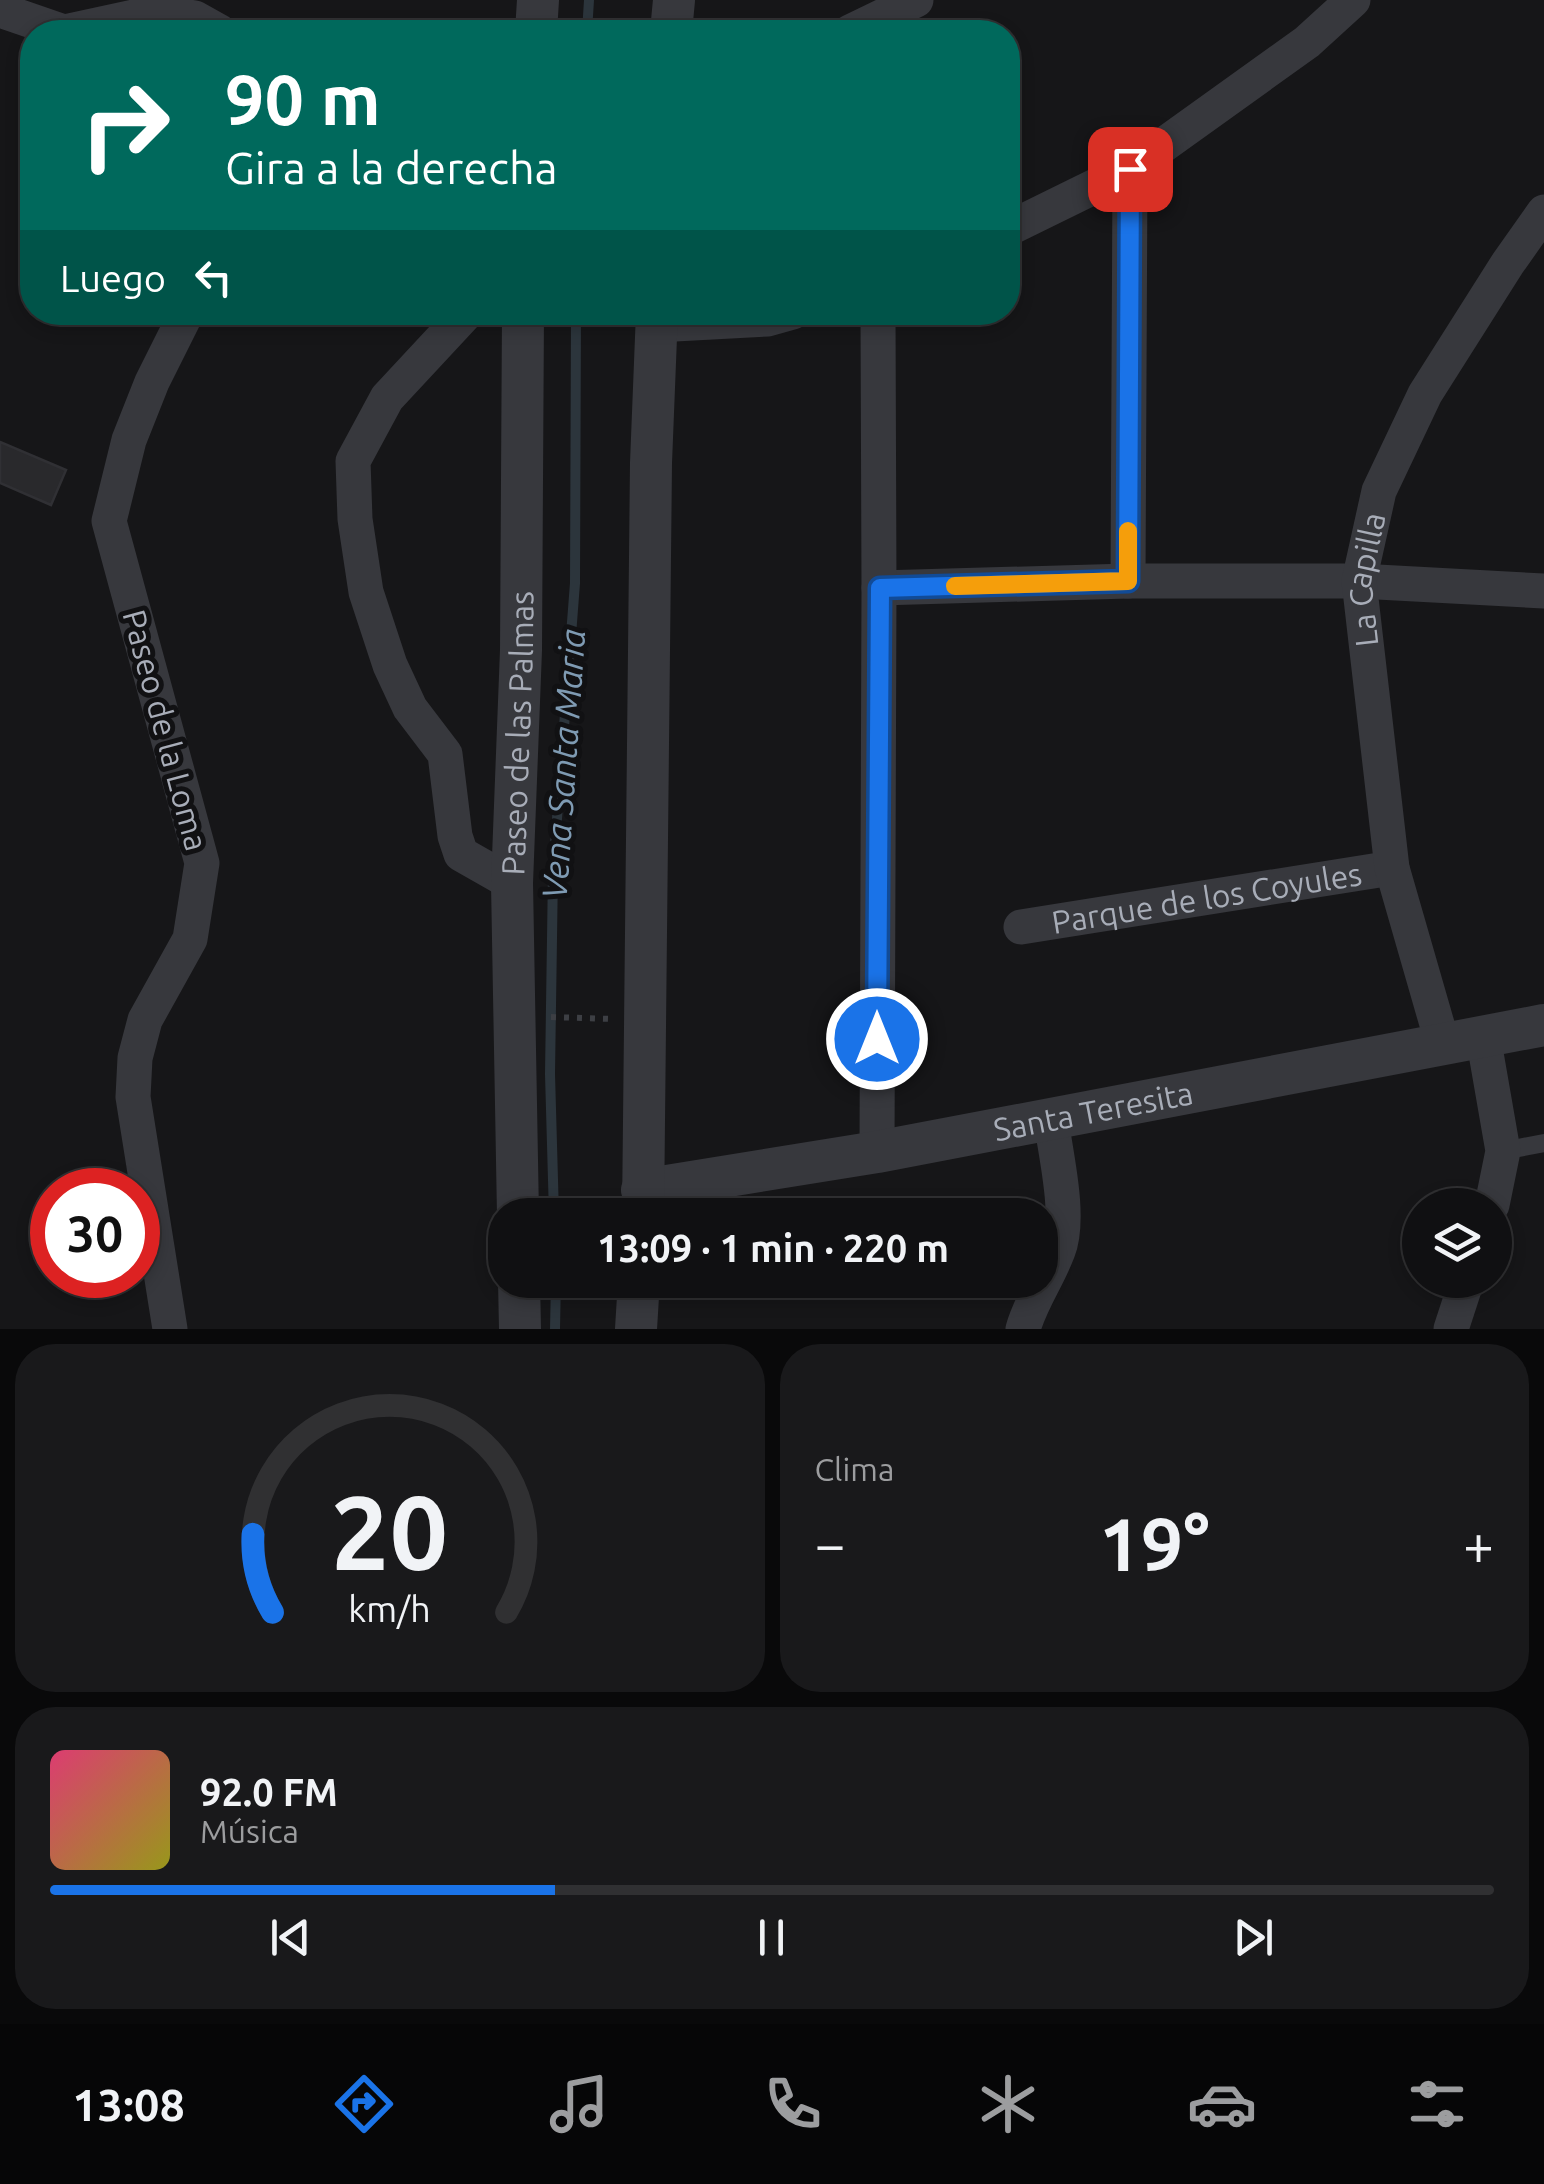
<!DOCTYPE html>
<html lang="es">
<head>
<meta charset="utf-8">
<style>
  :root { --surface:#101012; --page:#19191b; --text:#f1f3f6; --muted:#9c9d9f; --line:#303032; --accent:#1a73e8 }
  body { margin:0; font-family:Ubuntu,sans-serif; background:var(--page); color:var(--text); height:100vh; display:flex; flex-direction:column; font-size:38px; white-space:nowrap }
  * { box-sizing:border-box; margin:0 }
  p { font-size:32px; color:var(--muted) }
  .icon { flex:none; width:55px; height:55px; fill:none; stroke:currentColor; stroke-width:2; stroke-linecap:round; stroke-linejoin:round }
  .map { position:relative; height:1329px; overflow:hidden }
  .panel { display:flex; flex-direction:column; gap:15px; padding:15px; background:#09090a; flex:1 }
  .panel>* { flex:none }
  .hud { position:absolute; left:20px; top:20px; width:1000px; height:305px; border-radius:40px; box-shadow:0 5px 15px #0003,0 0 0 2px var(--line); background:#00695c; color:#fff; overflow:hidden }
  .fabs { position:absolute; left:1402px; top:1188px; display:grid; gap:20px }
  .fabs a { display:grid; place-items:center; width:110px; height:110px; border-radius:50%; background:var(--surface); box-shadow:0 5px 15px #0003,0 0 0 2px var(--line); font-size:50px }
  .speed { position:absolute; left:30px; top:1168px; display:flex; gap:20px; font-size:50px; font-weight:700; text-align:center }
  .speed>* { display:grid; place-content:center; width:130px; height:130px; border-radius:50%; background:var(--surface); box-shadow:0 5px 15px #0003,0 0 0 2px var(--line); line-height:1 }
  .speed .limit { border:15px solid #d22; background:#fff; color:#111 }
  .pin { position:absolute; display:grid; place-items:center; width:85px; height:85px; color:#fff; margin:-42px; border-radius:20px; box-shadow:0 5px 15px #0006 }
  .me { position:absolute; width:110px; margin:-55px; rotate:0deg; stroke-linejoin:round; filter:drop-shadow(0 0 8px #0008) }
  .turn { display:flex; align-items:center; gap:35px; height:210px; padding:0 40px; font-size:45px }
  .turn .icon { width:130px; height:130px; stroke-width:2.5 }
  .turn b { display:block; font-size:70px; line-height:85px }
  .then { display:flex; align-items:center; height:95px; padding:0 40px; background:#0003; gap:20px; font-size:38px }
  .big { font-size:75px; font-weight:700; line-height:1.1 }
  .panel .card { flex:1; display:flex; flex-direction:column; justify-content:center; gap:15px; min-width:0; padding:0 35px; border-radius:40px; background:var(--page) }
  .panel .dial { align-items:center; gap:0 }
  .dial svg { height:260px; overflow:visible; fill:none; stroke:var(--line); stroke-width:7; stroke-linecap:round; text-anchor:middle }
  .dial text { fill:var(--text); stroke:none }
  .song { display:flex; align-items:center; gap:30px }
  .cover { width:120px; height:120px; border-radius:15px; background:linear-gradient(135deg,hsl(340 70% 55%),hsl(60 70% 35%)) }
  .played { height:10px; border-radius:5px; background:linear-gradient(90deg,var(--accent) 35%,var(--line) 35%) }
  .keys { display:flex; justify-content:space-around; direction:ltr }
  .heat { display:flex; justify-content:space-between; align-items:center; font-size:55px; direction:ltr }
  .panel .tiles { flex:1; display:grid; gap:15px; grid-template-columns:1fr 1fr }
  .card:last-child { grid-column:span 2 }
  .trip { position:absolute; left:488px; top:1198px; width:570px; height:100px; border-radius:40px; background:var(--surface); box-shadow:0 5px 15px #0003,0 0 0 2px var(--line); font-weight:700; line-height:100px; text-align:center }
  .dock { display:flex; height:160px; justify-content:space-around; align-items:center; background:#060607; color:var(--muted) }
  .dock .icon { width:70px; height:70px }
  .dock .current { color:var(--accent) }
  .dock b { font-size:45px; color:var(--text) }
  .map>svg:first-child { display:block }
</style>
</head>
<body>
<div class="map">
<svg width="1544" height="1329" viewBox="0 0 1544 1329">
  <rect width="100%" height="100%" fill="#161618"/>
  <g fill="none" stroke-linecap="round" stroke-linejoin="round">
    <path stroke="#2c353c" stroke-width="10" d="M587 32 589 0
      M554 1215 550 1074 553 871 575 583 576 312
      M555 1329 556 1280"/>
  </g>
  <path fill="#29292c" stroke="#303034" stroke-width="2.5" d="M0 442 66 470 51 505 0 483Z"/>
  <g fill="none" stroke-linecap="round" stroke-linejoin="round">
    <path stroke="#3d3f44" stroke-width="6" stroke-dasharray="5 8" stroke-linecap="butt" d="M551 1017 613 1019"/>
    <path stroke="#37383d" stroke-width="18" d="M1503 1151 1544 1143"/>
    <g stroke="#37383d" stroke-width="35">
      <path d="M0 10 64 32 157 12 195 18 220 32"/>
      <path d="M850 32 916 0"/>
      <path d="M1008 229 1130 169 1307 42 1353 0"/>
      <path d="M467 312 387 398 353 461 355 519 366 592 390 665 410 708 445 754 455 836 461 854 512 883"/>
      <path d="M656 325 768 319 793 312"/>
      <path d="M1128 581 1130 169"/>
      <path d="M879 588 1128 581H1359L1544 591"/>
      <path id="s1" d="M1021 927 1392 868"/>
      <path d="M1483 1036 1503 1151 1492 1205"/>
      <path id="s2" d="M1443 1045 1392 868 1359 581 1379 491 1425 394 1508 263 1544 212"/>
      <path d="M877 1152 879 588 878 312"/>
      <path d="M170 1329 133 1097 135 1058 145 1020 190 939 202 863 109 521 129 440 152 382 187 312"/>
      <path d="M1023 1329C1031 1301 1048 1278 1058 1251 1071 1218 1056 1156 1051 1120"/>
      <path d="M1451 1329 1467 1280"/>
    </g>
    <g stroke="#37383d" stroke-width="42">
      <path d="M536 32 538 0"/>
      <path d="M671 32 674 0"/>
      <path id="s3" d="M642 1190 877 1152 1544 1025"/>
      <path id="s4" d="M518 1215 512 883 521 650 523 312"/>
      <path d="M643 1215 651 463 657 312"/>
      <path d="M519 1280 520 1329"/>
      <path d="M636 1329 639 1280"/>
    </g>
  </g>
  <g fill="none" stroke-linecap="round" stroke-linejoin="round">
    <defs>
      <path id="route" d="M877 1039 880 588 1128 581 1130 169"/>
    </defs>
    <use href="#route" stroke="#114b97" stroke-width="25"/>
    <use href="#route" stroke="#1a73e8" stroke-width="18"/>
    <path stroke="#f59e0b" stroke-width="18" d="M955 586 1128 581V531"/>
  </g>
  <g text-anchor="middle" dominant-baseline="central" stroke-width="10" stroke-linejoin="round" paint-order="stroke">
    <g font-size="32" fill="#a8adb8" stroke="#111113">
      <text stroke="none"><textPath href="#s2" startOffset="475">La Capilla</textPath></text>
      <text transform="translate(166 730) rotate(75)">Paseo de la Loma</text>
      <text stroke="none"><textPath href="#s4" startOffset="482">Paseo de las Palmas</textPath></text>
      <text stroke="none"><textPath href="#s1" startOffset="188">Parque de los Coyules</textPath></text>
      <text stroke="none"><textPath href="#s3" startOffset="458">Santa Teresita</textPath></text>
    </g>
    <g font-size="35" font-style="italic" fill="#7f9bb3" stroke="#111113">
      <text transform="translate(563 764) rotate(-86)">Vena Santa Maria</text>
    </g>
  </g>
</svg>
<div class="fabs">
<a><svg class="icon" aria-label="layers" viewBox="0 0 24 24"><path d="M12 4l9 5-9 5-9-5zM3 14l9 5 9-5"/></svg></a>
</div>
<div class="speed"><div class="limit">30</div></div>
<div class="pin" style="left:1130px;top:169px;background:#d93025"><svg class="icon" aria-label="arrive" viewBox="0 0 24 24"><path d="M6 21V4h12l-3 4 3 4H6"/></svg></div>
<svg class="me" style="left:877px;top:1039px" viewBox="-20 -20 40 40"><circle r="17" fill="#1a73e8" stroke="#fff" stroke-width="3"/><path d="M0-11L8 9 0 5-8 9z" fill="#fff"/></svg>
<div class="trip">13:09 · 1 min · 220 m</div>
<div class="hud">
<div class="turn"><svg class="icon" aria-label="right" viewBox="0 0 24 24"><path d="M7 20v-9h11M14 6l5 5-5 5"/></svg><div><b>90 m</b>Gira a la derecha</div></div>
<div class="then">Luego<svg class="icon" aria-label="left" viewBox="0 0 24 24"><path d="M17 20v-9H6M10 6l-5 5 5 5"/></svg></div>
</div>
</div>
<section class="panel">
<div class="tiles">
<div class="card dial"><svg viewBox="0 0 100 80">
<path d="M14 69A42 42 0 1 1 86 69"/>
<path d="M14 69A42 42 0 0 1 8 45" stroke="#1a73e8"/>
<text x="50" y="56" font-size="32" font-weight="700">20</text>
<text x="50" y="72" font-size="11">km/h</text>
</svg></div>
<div class="card"><p>Clima</p>
<div class="heat"><a>−</a><b class="big">19°</b><a>+</a></div>
</div>
<div class="card">
<div class="song"><i class="cover"></i><div><b>92.0 FM</b><p>Música</p></div></div>
<div class="played"></div>
<div class="keys"><svg class="icon" aria-label="previous" viewBox="0 0 24 24"><path d="M18 5L8 12l10 7zM5 5v14"/></svg><svg class="icon" aria-label="pause" viewBox="0 0 24 24"><path d="M8 5v14M16 5v14"/></svg><svg class="icon" aria-label="next" viewBox="0 0 24 24"><path d="M6 5l10 7-10 7zM19 5v14"/></svg></div>
</div>
</div>
</section>
<nav class="dock">
<b>13:08</b>
<svg class="icon current" aria-label="directions" viewBox="0 0 24 24"><path d="M12 3l9 9-9 9-9-9zM9 14v-3h6M13 9l2 2-2 2"/></svg>
<svg class="icon" aria-label="music" viewBox="0 0 24 24"><path d="M9 18V5l10-2v13"/><circle cx="6" cy="18" r="3"/><circle cx="16" cy="16" r="3"/></svg>
<svg class="icon" aria-label="phone" viewBox="0 0 24 24"><path d="M5 4h4l2 5-3 2q2 4 5 5l2-3 5 2v4C11 20 4 13 5 4z"/></svg>
<svg class="icon" aria-label="climate" viewBox="0 0 24 24"><path d="M12 3v18M4 7l16 10M4 17L20 7"/></svg>
<svg class="icon" aria-label="car" viewBox="0 0 24 24"><path d="M5 17H2v-5l4-1 3-4h7l3 4 3 1v5h-3M9 17h6M6 11h13"/><circle cx="7" cy="17" r="2"/><circle cx="17" cy="17" r="2"/></svg>
<svg class="icon" aria-label="filters" viewBox="0 0 24 24"><path d="M4 7h16M4 17h16"/><circle cx="9" cy="7" r="2"/><circle cx="15" cy="17" r="2"/></svg>
</nav>
</body>
</html>
